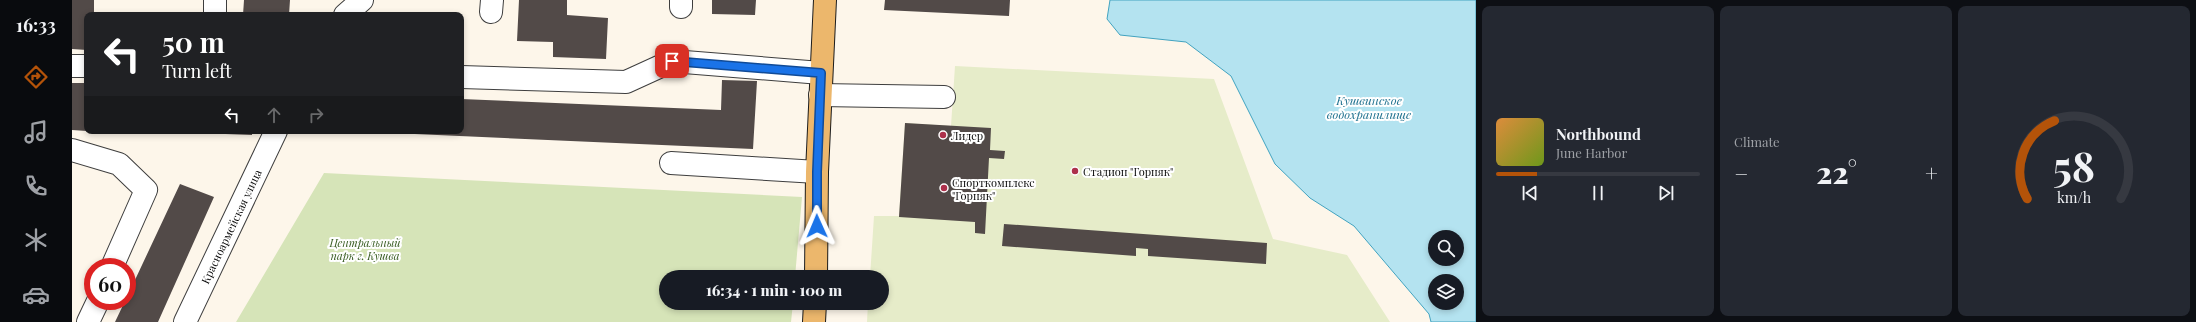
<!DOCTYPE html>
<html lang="en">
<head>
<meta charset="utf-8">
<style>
  :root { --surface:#171b24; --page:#242831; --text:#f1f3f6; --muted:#9ea1a6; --line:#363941; --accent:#b45309 }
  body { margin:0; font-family:"Playfair Display",serif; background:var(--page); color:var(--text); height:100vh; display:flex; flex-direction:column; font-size:15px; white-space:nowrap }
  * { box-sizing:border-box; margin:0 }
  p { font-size:13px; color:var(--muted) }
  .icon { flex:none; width:22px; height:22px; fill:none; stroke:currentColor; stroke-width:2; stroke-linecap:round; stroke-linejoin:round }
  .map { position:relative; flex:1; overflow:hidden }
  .sheet { display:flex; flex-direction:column; gap:6px; padding:6px; background:#0d0f14; width:720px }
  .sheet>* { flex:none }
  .top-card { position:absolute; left:12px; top:12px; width:380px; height:122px; border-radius:8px; box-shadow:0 2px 6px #0003; background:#202124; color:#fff; overflow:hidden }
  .tools { position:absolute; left:1356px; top:230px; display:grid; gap:8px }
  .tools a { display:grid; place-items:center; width:36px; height:36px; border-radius:50%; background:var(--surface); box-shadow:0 2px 6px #0003; font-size:20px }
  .speed { position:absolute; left:12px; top:258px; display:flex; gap:8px; font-size:20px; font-weight:700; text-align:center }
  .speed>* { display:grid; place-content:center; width:52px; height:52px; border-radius:50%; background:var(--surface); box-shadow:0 2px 6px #0003; line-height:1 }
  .speed .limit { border:6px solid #d22; background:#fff; color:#111 }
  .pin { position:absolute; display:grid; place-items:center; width:34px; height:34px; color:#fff; margin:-17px; border-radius:8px; box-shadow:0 2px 6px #0006 }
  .me { position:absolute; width:44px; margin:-22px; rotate:359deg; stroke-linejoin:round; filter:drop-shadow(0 0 3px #0008) }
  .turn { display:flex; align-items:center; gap:14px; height:84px; padding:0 12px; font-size:18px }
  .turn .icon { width:52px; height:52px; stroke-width:2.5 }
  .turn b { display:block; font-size:28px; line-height:34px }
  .lanes { display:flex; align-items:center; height:38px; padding:0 12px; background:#0003; justify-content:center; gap:20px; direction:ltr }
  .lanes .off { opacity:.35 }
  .big { font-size:30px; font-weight:800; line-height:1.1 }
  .sheet .card { flex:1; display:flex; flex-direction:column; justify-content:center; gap:6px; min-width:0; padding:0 14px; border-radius:8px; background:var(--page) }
  .sheet .dial { align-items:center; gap:0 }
  .dial svg { height:104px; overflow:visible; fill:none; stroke:var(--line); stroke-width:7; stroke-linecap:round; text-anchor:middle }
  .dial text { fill:var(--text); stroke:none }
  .song { display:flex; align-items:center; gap:12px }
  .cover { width:48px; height:48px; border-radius:6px; background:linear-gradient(135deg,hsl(30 70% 55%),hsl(80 70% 35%)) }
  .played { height:4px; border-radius:2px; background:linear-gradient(90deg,var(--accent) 20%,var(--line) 20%) }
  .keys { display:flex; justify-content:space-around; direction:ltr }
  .heat { display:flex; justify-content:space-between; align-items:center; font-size:22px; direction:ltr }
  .sheet .tiles { flex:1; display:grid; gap:6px; grid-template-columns:repeat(3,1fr) }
  .trip { position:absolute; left:587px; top:270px; width:230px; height:40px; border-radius:20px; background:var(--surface); box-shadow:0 2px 6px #0003; font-weight:800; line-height:40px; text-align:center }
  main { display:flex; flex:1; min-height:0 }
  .tab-bar { display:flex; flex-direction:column; width:72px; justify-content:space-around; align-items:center; background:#090b0e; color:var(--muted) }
  .tab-bar .icon { width:28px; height:28px }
  .tab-bar .selected { color:var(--accent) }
  .tab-bar b { font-size:18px; color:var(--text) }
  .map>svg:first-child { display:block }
</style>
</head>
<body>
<main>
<nav class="tab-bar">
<b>16:33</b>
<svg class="icon selected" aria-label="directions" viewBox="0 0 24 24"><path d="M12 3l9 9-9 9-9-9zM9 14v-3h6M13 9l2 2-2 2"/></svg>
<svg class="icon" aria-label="music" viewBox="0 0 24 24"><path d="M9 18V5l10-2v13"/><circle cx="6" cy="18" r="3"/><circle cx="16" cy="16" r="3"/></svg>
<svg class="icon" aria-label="phone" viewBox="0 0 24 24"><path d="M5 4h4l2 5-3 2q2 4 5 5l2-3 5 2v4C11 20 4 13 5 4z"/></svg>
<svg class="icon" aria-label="climate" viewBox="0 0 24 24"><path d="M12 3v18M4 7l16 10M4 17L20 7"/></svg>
<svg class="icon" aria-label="car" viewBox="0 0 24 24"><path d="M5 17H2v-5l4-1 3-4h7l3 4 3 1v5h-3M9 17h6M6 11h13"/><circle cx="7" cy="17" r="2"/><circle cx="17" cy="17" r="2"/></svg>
</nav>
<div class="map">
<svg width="1404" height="322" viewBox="0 0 1404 322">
  <rect width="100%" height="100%" fill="#fdf6ea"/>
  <path fill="#d6e4b8" d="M252 173 730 197 723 277H594V303H721L719 322H164Z"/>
  <path fill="#e6ecc9" d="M883 66 1142 79 1201 239 1275 255 1318 322H795L796 303H810V277H798L802 216H827L833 123 879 126Z"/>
  <path fill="#b4e3f0" stroke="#42a3c0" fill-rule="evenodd" d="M1038 0H1404V322H1359L1357 314 1282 226 1238 198 1203 164 1159 76 1114 42 1048 35 1035 19ZM1363 237H1385V259H1363ZM1363 281H1385V303H1363Z"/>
  <path fill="#524a48" d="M0 0H22V15H15V50L0 49Z
    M172 0H218L217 15H171Z
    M447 0H495V15L536 18 534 59 481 57V42L445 41Z
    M640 0H684L683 15 640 14Z
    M813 0H938L937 16 812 10Z
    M650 80 685 81 681 149 298 132 389 131V99L649 110Z
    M0 83H15V131L0 130Z
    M833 123 919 128 918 150 933 151 932 159 917 158 913 234 903 233V222L827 217Z
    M74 131H180V135Z
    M108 184 142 197 86 322H43L53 301H55V297Z
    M932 224 1195 243 1194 264 1076 256V249L1064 248V256L930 246Z"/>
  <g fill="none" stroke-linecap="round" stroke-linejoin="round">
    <defs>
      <g id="minor">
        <path d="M609 7V0"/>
        <path d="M419 12 420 0"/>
        <path d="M143 15V0"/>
        <path d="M273 15 290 0"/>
        <path d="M0 66H15"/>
        <path d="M389 77 554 82 600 61 749 73"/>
        <path d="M748 95 872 97"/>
        <path d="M0 150 47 164 74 190 40 267"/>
        <path d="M599 163 745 172"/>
        <path d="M16 322 26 301"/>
        <path id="s1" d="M113 322 204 131"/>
      </g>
      <path id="major" d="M744 277 745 172 753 0
        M742 322 743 303"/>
    </defs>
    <use href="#minor" stroke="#3e3e3e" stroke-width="24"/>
    <use href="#major" stroke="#1c1c1c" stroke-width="24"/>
    <use href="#minor" stroke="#fff" stroke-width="22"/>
    <use href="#major" stroke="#ecb76c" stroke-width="22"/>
  </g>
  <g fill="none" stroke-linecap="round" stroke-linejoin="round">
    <defs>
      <path id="route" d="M600 61 749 73 745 172V226"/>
    </defs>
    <use href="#route" stroke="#114b97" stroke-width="10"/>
    <use href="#route" stroke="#1a73e8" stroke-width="7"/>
  </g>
  <g fill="#ad304b" stroke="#fff" stroke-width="1.5">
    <circle cx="871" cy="135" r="4"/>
    <circle cx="1003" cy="171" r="4"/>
    <circle cx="872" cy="188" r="4"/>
  </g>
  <g text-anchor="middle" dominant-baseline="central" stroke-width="4" stroke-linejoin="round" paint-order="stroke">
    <g font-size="11" fill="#0b0b0b" stroke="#fff" text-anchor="start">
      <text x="879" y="135">Лидер</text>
      <text x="1011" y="171">Стадион "Горняк"</text>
      <text x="880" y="182">Спорткомплекс<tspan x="880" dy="13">"Горняк"</tspan></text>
    </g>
    <g font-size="11" fill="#0b0b0b" stroke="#fff">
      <text stroke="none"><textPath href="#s1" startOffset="106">Красноармейская улица</textPath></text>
    </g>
    <g font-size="11" font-style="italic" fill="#385c22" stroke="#fff">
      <text x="293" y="242">Центральный<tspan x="293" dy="13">парк г. Кушва</tspan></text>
    </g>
    <g font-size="12" font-style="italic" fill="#217290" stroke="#fff">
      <text x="1297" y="100">Кушвинское<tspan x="1297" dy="14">водохранилище</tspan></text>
    </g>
  </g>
</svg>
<div class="tools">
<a><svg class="icon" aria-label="search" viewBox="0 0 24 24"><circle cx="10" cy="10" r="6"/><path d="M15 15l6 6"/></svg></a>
<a><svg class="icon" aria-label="layers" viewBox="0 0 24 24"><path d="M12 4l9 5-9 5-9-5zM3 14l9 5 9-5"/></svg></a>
</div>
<div class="speed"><div class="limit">60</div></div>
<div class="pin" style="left:600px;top:61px;background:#d93025"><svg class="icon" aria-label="arrive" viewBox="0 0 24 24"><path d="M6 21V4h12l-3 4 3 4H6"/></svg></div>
<svg class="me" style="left:745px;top:226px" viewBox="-20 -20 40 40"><path d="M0-17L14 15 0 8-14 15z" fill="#1a73e8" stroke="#fff" stroke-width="4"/></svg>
<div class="trip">16:34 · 1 min · 100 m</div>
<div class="top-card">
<div class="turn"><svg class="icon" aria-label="left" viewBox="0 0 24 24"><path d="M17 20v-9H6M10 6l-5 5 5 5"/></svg><div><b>50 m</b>Turn left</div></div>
<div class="lanes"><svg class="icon" aria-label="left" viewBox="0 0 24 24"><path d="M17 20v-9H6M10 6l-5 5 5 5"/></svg><svg class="icon off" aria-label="ahead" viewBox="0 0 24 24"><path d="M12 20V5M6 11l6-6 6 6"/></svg><svg class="icon off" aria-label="right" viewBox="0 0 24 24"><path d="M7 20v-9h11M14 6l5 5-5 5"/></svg></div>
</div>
</div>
<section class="sheet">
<div class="tiles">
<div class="card">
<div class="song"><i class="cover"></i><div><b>Northbound</b><p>June Harbor</p></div></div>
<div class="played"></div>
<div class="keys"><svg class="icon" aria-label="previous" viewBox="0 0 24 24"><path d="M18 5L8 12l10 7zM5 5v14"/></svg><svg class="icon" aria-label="pause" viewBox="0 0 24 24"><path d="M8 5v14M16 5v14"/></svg><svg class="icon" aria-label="next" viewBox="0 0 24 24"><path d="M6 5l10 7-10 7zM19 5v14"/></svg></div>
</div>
<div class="card"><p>Climate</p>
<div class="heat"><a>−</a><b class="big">22°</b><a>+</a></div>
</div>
<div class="card dial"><svg viewBox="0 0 100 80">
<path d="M14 69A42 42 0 1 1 86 69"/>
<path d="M14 69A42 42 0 0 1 35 9" stroke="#b45309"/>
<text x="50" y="56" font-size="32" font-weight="700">58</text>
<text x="50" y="72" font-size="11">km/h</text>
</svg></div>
</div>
</section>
</main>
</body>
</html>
